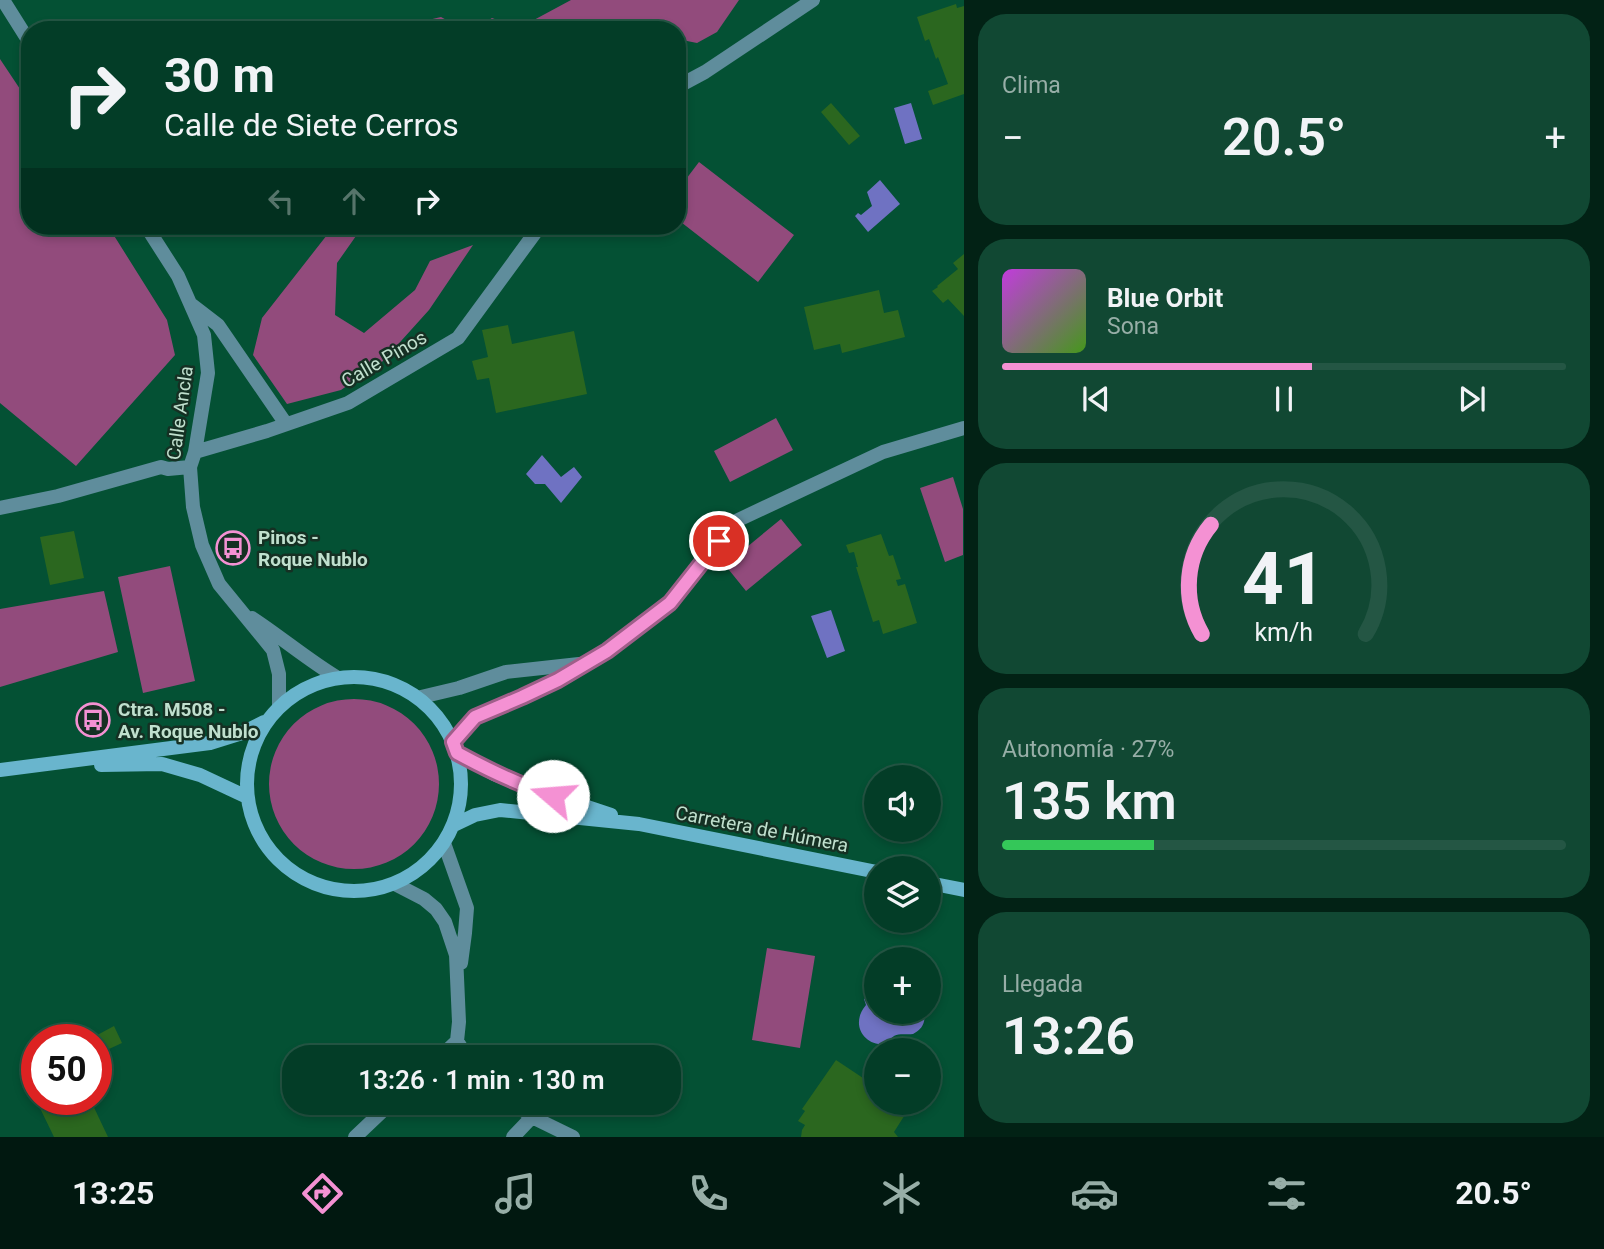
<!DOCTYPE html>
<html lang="es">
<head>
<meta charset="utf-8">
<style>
  :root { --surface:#033d27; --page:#114833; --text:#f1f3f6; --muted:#97aea7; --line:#245644; --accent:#f491d3 }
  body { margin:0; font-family:Roboto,sans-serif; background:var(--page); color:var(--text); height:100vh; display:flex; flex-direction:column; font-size:26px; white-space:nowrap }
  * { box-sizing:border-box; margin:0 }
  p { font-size:23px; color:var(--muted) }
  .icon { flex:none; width:38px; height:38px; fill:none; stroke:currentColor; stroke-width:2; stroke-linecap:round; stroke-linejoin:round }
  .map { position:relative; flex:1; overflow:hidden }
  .details { display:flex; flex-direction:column; gap:14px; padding:14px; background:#022215; width:640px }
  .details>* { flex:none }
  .hud { position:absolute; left:21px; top:21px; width:665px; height:214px; border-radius:28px; box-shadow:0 4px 10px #0003,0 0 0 2px var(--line); background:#033d27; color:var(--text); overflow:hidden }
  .fabs { position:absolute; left:864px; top:765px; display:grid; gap:14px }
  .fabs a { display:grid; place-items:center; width:77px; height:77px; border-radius:50%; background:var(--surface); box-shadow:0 4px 10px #0003,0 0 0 2px var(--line); font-size:35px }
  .speed { position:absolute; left:21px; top:1024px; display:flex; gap:14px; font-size:35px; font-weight:700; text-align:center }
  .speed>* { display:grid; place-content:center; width:91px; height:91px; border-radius:50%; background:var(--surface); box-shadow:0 4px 10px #0003,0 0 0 2px var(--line); line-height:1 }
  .speed .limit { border:10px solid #d22; background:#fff; color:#111 }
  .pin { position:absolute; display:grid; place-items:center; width:60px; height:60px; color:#fff; margin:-30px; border:4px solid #fff; border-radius:50%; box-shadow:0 2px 7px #0007 }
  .me { position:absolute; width:77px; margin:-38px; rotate:288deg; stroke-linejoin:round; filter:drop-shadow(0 0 5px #0008) }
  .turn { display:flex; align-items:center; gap:24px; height:147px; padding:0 28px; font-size:32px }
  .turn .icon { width:91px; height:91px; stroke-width:2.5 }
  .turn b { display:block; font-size:49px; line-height:60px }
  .lanes { display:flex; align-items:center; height:66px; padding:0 28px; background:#0003; justify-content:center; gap:35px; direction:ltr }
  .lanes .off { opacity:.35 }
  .big { font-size:52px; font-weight:600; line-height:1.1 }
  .details .tile { flex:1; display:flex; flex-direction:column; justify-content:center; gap:10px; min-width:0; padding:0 24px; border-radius:28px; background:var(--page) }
  .details .dial { align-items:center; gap:0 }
  .dial svg { height:182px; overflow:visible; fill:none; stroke:var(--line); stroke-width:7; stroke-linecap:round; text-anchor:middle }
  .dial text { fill:var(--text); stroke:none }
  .song { display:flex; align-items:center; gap:21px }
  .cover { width:84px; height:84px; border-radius:10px; background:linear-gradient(135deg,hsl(290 70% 55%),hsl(100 70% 35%)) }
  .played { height:7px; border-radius:4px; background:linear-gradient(90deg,var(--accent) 55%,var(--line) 55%) }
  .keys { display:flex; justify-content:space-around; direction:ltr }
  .heat { display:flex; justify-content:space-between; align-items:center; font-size:38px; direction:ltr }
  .charge { height:10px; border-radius:5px; background:linear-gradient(90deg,#34c759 27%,var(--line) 0) }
  .trip { position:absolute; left:282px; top:1045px; width:399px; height:70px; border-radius:28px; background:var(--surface); box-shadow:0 4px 10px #0003,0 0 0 2px var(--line); font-weight:600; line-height:70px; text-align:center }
  .menu { display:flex; height:112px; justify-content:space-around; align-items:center; background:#011810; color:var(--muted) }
  .menu .icon { width:49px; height:49px }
  .menu .selected { color:var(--accent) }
  .menu b { font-size:32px; color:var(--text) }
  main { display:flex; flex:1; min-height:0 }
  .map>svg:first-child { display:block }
</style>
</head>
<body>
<main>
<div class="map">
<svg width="964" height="1137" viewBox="0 0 964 1137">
  <rect width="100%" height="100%" fill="#045134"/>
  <path fill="#924b7c" d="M571 0H739L717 32 697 43 677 39V30H473L492 18 519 28Z
    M441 17 465 30H395L398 27Z
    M0 59 30 104V226H108L167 320 175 355 76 466 0 403Z
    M699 162 794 235 758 282 677 219V191Z
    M334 226H378L356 236 337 263 335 315 364 333 415 290 430 261 473 245 429 310 383 361 341 390 287 404 253 355 262 318Z
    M776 418 793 450 730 482 714 451Z
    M953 477 963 509V555L945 562 920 488Z
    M781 519 802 545 746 591 725 565Z
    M170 566 195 681 143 693 118 577Z
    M104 591 118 652 0 687V609Z
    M269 784a85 85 0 1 1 170 0a85 85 0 1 1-170 0Z
    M767 948 815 956 800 1048 752 1040Z"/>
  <path fill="#6f72c2" d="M911 103 922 139 905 144 894 108Z
    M880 180 900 204 868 232 855 216 858 213 861 215 872 206 867 192Z
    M542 455 561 477 574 467 582 477 561 503 545 484H535L526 474Z
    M831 610 845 651 827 658 811 616Z
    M870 996 877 1002V1012H883L889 1014 896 1012H923C927 1021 922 1030 913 1034 902 1035 892 1031 889 1044 865 1048 849 1025 866 1005L864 999Z"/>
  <path fill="#2b671f" d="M956 4 957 8 964 6V94L933 105 928 91 948 84 938 57 936 59 929 39 925 41 917 17Z
    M831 103 860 136 849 145 821 112Z
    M964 254V316L948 299 943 303 932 291 938 287 937 286 958 269 953 263Z
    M879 290 884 313 898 310 905 337 842 353 840 344 814 350 804 307Z
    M508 325 512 344 574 331 587 394 496 413 489 378 477 380 472 361 488 357 482 330Z
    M74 531 84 578 50 585 40 537Z
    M881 534 889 556 893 555 901 579 896 580 898 586 905 584 917 623 883 634 879 620 873 622 856 567H858L854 552 849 553 846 545Z
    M114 1026 122 1043 96 1055V1040H88Z
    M836 1060 869 1082 874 1074 877 1076V1102H913L894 1132 898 1137H801L802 1130 805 1125 798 1121 805 1111 802 1109Z
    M37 1099H90L108 1137H54L38 1104 39 1103Z"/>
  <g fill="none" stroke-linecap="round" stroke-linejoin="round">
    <path stroke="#5f8d9c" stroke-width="14" d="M3 0 30 43
      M677 87 705 72 813 0
      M146 226 178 276 204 335 208 373 195 452 190 467 193 507 202 545 219 584 273 650 279 674V706
      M192 305 218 325 286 424
      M195 452 267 431 348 403 458 338 540 226
      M0 508 58 496 161 467 168 469 190 467
      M252 618C281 637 308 660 338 678
      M421 697 459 688 506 672 579 664
      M453 742 475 717 522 697 558 680 607 651 670 603 736 521 883 452 964 428
      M444 843 467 908 465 933 461 963
      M395 884 424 899 436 909 445 922 456 955 459 1022 457 1041 467 1057
      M440 1057 457 1041
      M512 1102 532 1117 513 1137
      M532 1117 573 1137
      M355 1137 392 1102"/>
    <path stroke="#69b5cd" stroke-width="14" d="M247 784a107 107 0 1 1 214 0a107 107 0 1 1-214 0Z
      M457 753 494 774 521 785 611 815
      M101 765 162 764 200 775 247 797
      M0 770 210 743 242 733 264 722
      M454 825 475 815 500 810 639 824 877 872
      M929 883 964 890"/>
  </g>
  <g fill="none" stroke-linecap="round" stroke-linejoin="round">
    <defs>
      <path id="route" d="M553 796C517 784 490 771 457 753L453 742 475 717 522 697 558 680 607 651 670 603 719 541"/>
    </defs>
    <use href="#route" stroke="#9f5e89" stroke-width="18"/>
    <use href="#route" stroke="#f491d3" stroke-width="12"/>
  </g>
  <defs>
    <symbol id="bus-ring" viewBox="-11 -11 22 22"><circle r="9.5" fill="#153023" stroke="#f491d3" stroke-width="1.5"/><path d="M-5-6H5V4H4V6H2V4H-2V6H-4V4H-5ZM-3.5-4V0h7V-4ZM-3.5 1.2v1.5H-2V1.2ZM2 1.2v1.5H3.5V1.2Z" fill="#f491d3"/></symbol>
  </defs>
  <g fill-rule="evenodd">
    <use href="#bus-ring" x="214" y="529" width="38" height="38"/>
    <use href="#bus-ring" x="74" y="701" width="38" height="38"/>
  </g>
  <g text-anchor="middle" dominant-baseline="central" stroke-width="5" stroke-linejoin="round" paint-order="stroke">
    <g font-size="19" fill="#c0e0ce" stroke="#153023">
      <text transform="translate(384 359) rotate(-30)">Calle Pinos</text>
      <text transform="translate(180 413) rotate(-82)">Calle Ancla</text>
      <text transform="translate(762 829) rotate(11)">Carretera de Húmera</text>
    </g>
    <g font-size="19" font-weight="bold" fill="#c0e0ce" stroke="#153023" text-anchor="start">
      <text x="258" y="537">Pinos -<tspan x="258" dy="22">Roque Nublo</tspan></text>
      <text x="118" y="709">Ctra. M508 -<tspan x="118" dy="22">Av. Roque Nublo</tspan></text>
    </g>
  </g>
</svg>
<div class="fabs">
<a><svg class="icon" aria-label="sound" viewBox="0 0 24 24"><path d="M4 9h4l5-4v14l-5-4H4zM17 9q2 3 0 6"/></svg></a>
<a><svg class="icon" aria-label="layers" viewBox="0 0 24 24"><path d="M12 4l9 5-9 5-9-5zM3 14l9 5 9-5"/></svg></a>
<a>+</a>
<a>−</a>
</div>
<div class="speed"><div class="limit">50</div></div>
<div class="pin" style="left:719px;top:541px;background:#d93025"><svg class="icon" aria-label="arrive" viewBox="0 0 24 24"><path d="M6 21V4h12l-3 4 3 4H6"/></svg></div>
<svg class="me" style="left:553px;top:796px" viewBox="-20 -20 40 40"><circle r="19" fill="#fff"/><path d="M0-13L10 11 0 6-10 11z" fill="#f491d3"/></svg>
<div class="trip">13:26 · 1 min · 130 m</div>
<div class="hud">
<div class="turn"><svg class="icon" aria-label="right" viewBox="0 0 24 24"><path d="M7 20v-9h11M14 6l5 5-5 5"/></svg><div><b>30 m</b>Calle de Siete Cerros</div></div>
<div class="lanes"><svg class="icon off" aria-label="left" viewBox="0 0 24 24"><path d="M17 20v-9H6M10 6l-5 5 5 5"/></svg><svg class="icon off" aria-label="ahead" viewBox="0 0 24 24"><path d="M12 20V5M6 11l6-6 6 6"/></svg><svg class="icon" aria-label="right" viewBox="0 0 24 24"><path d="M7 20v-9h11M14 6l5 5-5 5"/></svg></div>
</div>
</div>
<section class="details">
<div class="tile"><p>Clima</p>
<div class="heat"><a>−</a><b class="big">20.5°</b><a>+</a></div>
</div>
<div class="tile">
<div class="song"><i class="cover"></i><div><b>Blue Orbit</b><p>Sona</p></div></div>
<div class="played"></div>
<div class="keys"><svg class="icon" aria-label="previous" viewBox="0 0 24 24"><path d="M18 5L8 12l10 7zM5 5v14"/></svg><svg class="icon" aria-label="pause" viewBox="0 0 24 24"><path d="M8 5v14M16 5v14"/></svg><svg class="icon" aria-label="next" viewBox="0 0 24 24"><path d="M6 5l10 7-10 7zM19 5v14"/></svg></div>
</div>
<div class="tile dial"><svg viewBox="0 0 100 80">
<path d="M14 69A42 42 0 1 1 86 69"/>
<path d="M14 69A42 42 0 0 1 18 21" stroke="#f491d3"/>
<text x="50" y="56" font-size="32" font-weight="700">41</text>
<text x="50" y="72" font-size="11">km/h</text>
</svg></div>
<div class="tile"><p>Autonomía · 27%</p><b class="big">135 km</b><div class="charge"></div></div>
<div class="tile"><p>Llegada</p><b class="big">13:26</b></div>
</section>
</main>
<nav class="menu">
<b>13:25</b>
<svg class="icon selected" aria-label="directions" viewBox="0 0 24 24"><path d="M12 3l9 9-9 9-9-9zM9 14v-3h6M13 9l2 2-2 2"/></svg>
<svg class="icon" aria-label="music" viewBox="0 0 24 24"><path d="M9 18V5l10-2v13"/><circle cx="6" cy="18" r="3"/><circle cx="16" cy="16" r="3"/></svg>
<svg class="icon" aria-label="phone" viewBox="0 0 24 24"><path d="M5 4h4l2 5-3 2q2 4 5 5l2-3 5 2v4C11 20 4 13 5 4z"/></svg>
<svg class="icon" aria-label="climate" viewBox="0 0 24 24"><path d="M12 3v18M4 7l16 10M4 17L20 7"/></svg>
<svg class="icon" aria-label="car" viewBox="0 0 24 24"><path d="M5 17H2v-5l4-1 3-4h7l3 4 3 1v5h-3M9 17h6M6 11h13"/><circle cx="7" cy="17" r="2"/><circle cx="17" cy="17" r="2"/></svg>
<svg class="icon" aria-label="filters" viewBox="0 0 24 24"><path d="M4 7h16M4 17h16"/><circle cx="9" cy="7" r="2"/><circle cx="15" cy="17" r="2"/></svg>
<b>20.5°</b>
</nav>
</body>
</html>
